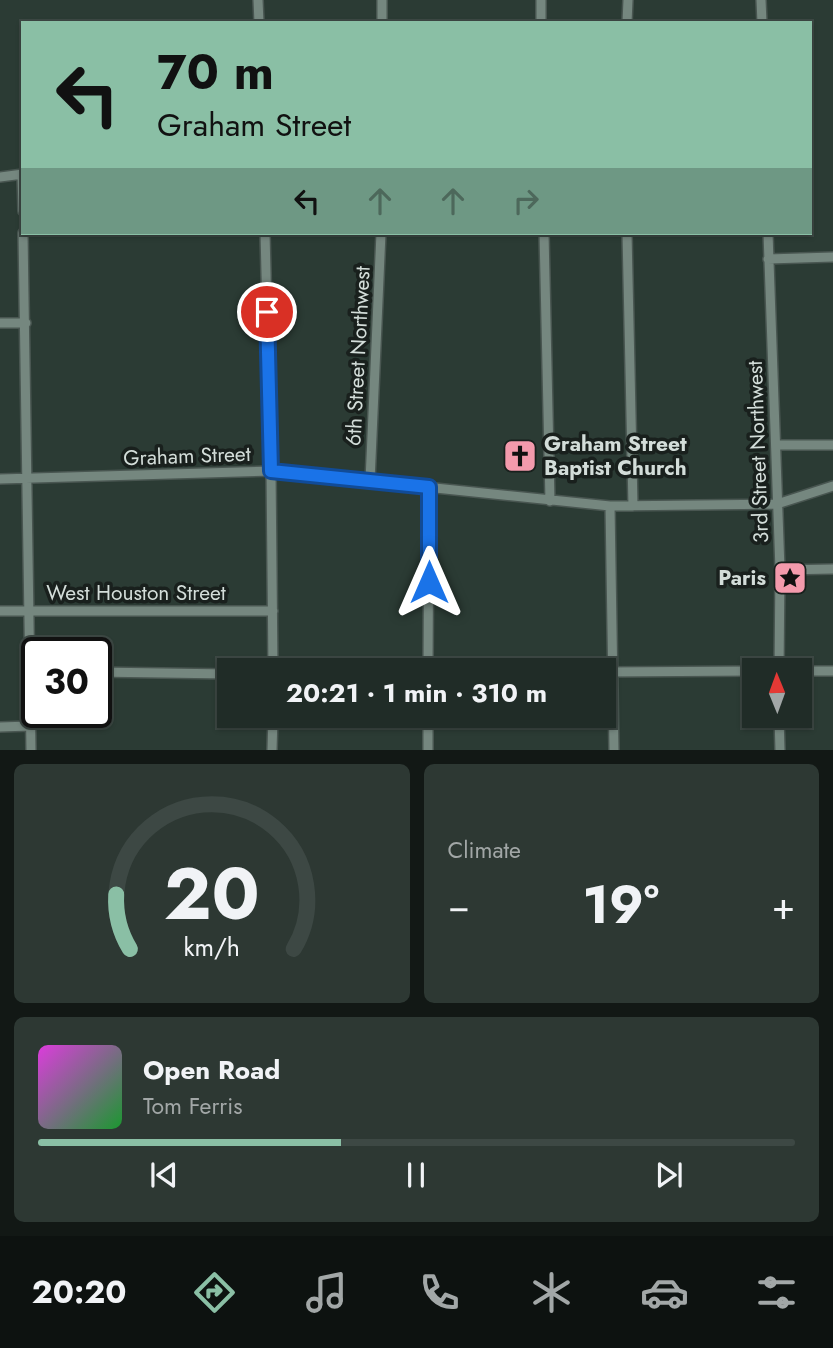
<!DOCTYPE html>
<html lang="en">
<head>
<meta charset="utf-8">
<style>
  :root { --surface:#202c27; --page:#2d3833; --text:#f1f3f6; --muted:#a2a7a7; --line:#3d4844; --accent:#8abfa5 }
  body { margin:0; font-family:Jost,sans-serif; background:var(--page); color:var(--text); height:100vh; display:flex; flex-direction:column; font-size:26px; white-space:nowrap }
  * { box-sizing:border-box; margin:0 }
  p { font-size:23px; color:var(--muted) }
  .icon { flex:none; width:38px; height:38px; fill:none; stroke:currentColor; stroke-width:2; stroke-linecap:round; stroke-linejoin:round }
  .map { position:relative; height:750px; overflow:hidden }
  .sheet { display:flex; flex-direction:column; gap:14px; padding:14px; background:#121815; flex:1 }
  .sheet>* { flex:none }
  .guide { position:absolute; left:21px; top:21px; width:791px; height:214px; border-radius:0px; box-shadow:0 2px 5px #0004,0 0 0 2px var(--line); background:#8abfa5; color:#111; overflow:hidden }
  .needle { width:46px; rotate:359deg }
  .controls { position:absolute; left:742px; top:658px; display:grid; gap:14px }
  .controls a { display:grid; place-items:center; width:70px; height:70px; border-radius:0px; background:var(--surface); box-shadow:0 2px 5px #0004,0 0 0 2px var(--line); font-size:35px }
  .speed { position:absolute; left:21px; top:637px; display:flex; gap:14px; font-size:35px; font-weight:700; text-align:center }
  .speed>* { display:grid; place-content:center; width:91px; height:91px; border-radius:50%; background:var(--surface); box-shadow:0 2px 5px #0004,0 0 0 2px var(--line); line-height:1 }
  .speed .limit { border:4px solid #111; border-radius:10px; background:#fff; color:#111 }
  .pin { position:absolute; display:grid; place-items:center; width:60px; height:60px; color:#fff; margin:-30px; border:4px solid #fff; border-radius:50%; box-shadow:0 2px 7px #0007 }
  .me { position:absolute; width:77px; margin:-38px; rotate:0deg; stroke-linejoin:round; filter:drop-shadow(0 0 5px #0008) }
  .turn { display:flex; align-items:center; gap:24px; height:147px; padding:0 21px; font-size:32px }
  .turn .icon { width:91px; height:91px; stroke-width:2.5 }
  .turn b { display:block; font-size:49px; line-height:60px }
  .lanes { display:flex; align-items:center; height:66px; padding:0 21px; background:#0003; justify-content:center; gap:35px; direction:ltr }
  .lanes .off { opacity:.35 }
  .big { font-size:52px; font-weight:700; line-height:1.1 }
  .sheet .card { flex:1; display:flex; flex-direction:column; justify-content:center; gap:10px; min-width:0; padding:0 24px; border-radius:10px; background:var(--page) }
  .sheet .dial { align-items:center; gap:0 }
  .dial svg { height:182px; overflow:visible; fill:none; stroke:var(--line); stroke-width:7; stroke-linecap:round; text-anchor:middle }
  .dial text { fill:var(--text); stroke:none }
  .song { display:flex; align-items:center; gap:21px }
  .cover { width:84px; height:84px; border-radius:10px; background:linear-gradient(135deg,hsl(300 70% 55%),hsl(130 70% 35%)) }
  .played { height:7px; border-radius:4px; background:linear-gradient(90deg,var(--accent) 40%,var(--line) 40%) }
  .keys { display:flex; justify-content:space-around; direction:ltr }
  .heat { display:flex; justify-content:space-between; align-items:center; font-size:38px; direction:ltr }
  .sheet .tiles { flex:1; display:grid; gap:14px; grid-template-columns:1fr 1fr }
  .card:last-child { grid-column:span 2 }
  .trip { position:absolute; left:217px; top:658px; width:399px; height:70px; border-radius:0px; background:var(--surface); box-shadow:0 2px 5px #0004,0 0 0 2px var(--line); font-weight:700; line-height:70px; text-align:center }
  .tabs { display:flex; height:112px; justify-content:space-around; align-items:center; background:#0d1210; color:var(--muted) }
  .tabs .icon { width:49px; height:49px }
  .tabs .selected { color:var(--accent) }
  .tabs b { font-size:32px; color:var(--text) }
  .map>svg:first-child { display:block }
</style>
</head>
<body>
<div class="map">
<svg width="833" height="750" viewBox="0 0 833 750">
  <rect width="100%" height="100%" fill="#2b3b34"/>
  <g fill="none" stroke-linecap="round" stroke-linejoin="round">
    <defs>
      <path id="minor" d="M258 0 259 23
        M382 0V23
        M541 0V23
        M761 0 762 23
        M627 23 628 0
        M22 174 23 211
        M0 177 23 174
        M23 233 31 750
        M265 233 271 471 273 670
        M544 233 550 501
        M627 233 633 506
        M768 233 780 570 779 670
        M768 259 833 257
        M0 323H26
        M776 445H833
        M0 479 271 471 610 506 777 504 833 486
        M370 481 381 233
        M610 506 614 750
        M780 570 833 569
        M0 611H273
        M428 670 429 487
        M800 671H833
        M96 672 229 674
        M604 672 754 671
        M779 716 780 750
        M0 727 30 726
        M272 750 273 716
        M428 750V716"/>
    </defs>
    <use href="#minor" stroke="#495651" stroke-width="12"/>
    <use href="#minor" stroke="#75877f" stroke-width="9"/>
  </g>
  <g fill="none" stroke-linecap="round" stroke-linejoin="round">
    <defs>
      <path id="route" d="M267 312 271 471 429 487V582"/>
    </defs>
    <use href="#route" stroke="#114b97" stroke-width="18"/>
    <use href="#route" stroke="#1a73e8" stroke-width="12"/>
  </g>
  <defs>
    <symbol id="church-square" viewBox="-11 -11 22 22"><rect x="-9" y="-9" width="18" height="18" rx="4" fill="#f39aac" stroke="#19201d"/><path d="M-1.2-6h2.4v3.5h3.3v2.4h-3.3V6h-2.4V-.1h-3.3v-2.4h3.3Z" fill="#111"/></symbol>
    <symbol id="sight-square" viewBox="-11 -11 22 22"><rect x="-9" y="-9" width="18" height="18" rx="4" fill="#f39aac" stroke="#19201d"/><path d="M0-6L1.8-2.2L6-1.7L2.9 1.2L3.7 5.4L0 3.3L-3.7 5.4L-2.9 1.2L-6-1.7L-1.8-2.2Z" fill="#111"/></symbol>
  </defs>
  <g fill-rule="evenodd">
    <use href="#church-square" x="501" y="437" width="38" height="38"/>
    <use href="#sight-square" x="771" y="559" width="38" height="38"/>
  </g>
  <g text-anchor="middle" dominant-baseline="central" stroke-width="7" stroke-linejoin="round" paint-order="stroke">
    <g font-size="21" fill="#d3ddd9" stroke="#19201d">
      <text transform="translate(358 356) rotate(-87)">6th Street Northwest</text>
      <text transform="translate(758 452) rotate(-92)">3rd Street Northwest</text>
      <text transform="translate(187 456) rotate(-2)">Graham Street</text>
      <text x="136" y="593">West Houston Street</text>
    </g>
    <g font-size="21" font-weight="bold" fill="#d3ddd9" stroke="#19201d" text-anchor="start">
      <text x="544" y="444">Graham Street<tspan x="544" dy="24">Baptist Church</tspan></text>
      <text x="766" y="578" text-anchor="end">Paris</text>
    </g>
  </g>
</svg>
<div class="controls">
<a><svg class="needle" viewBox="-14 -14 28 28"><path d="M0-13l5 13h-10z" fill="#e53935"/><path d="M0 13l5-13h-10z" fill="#a2a7a7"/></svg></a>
</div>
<div class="speed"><div class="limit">30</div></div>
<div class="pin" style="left:267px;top:312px;background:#d93025"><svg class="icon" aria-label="arrive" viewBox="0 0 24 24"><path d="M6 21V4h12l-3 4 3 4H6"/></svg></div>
<svg class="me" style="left:429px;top:582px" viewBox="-20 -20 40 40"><path d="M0-17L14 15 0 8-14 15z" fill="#1a73e8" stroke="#fff" stroke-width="4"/></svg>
<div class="trip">20:21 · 1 min · 310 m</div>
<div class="guide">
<div class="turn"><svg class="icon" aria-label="left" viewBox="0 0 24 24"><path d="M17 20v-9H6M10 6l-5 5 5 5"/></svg><div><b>70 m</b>Graham Street</div></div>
<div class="lanes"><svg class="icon" aria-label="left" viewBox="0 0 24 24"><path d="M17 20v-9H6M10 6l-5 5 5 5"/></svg><svg class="icon off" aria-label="ahead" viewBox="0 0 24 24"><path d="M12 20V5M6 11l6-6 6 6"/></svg><svg class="icon off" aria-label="ahead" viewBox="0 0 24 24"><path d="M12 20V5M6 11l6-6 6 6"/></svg><svg class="icon off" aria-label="right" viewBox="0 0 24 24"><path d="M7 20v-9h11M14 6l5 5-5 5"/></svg></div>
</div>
</div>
<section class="sheet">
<div class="tiles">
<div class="card dial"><svg viewBox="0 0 100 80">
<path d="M14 69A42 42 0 1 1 86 69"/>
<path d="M14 69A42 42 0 0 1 8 45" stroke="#8abfa5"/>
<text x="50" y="56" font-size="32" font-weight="700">20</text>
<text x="50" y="72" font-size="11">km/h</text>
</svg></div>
<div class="card"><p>Climate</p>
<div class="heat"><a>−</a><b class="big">19°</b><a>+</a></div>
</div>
<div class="card">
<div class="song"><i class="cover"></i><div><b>Open Road</b><p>Tom Ferris</p></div></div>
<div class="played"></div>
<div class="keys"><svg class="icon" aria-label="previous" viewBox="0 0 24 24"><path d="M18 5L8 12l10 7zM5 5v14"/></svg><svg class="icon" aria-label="pause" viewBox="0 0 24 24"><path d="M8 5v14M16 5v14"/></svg><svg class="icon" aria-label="next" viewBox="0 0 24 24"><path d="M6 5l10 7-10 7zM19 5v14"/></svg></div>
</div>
</div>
</section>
<nav class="tabs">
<b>20:20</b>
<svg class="icon selected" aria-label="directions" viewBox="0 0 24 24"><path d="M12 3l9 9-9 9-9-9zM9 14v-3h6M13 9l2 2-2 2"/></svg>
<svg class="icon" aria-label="music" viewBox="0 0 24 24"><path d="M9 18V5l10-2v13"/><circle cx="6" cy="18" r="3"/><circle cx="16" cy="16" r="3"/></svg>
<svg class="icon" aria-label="phone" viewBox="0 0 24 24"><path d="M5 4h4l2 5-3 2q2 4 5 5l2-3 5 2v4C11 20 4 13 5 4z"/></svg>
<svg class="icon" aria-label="climate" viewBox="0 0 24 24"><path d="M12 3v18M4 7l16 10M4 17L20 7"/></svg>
<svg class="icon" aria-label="car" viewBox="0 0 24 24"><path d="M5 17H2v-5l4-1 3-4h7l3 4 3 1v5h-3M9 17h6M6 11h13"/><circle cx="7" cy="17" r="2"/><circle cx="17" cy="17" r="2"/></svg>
<svg class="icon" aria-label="filters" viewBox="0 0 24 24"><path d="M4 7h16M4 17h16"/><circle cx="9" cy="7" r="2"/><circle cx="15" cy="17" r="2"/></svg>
</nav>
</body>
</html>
